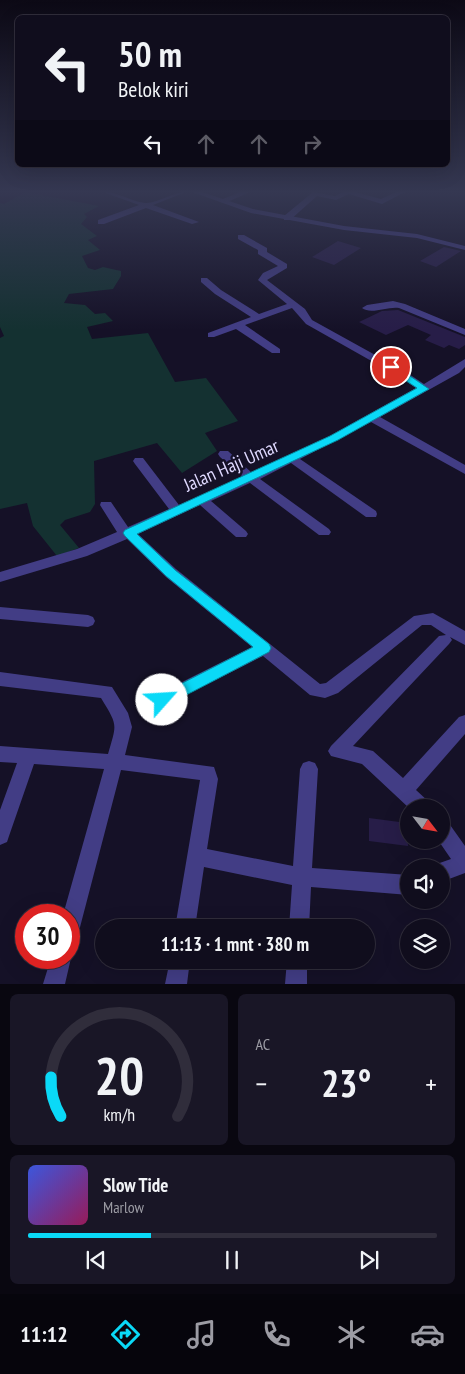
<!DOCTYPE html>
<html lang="id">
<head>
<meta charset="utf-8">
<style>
  :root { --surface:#100d1d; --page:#191626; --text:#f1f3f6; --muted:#9c9ca4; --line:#302d3b; --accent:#0ad9f7 }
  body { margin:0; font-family:"PT Sans Narrow",sans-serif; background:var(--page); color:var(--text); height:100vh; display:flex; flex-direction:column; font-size:19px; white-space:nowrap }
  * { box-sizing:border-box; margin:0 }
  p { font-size:16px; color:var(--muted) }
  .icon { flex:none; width:28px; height:28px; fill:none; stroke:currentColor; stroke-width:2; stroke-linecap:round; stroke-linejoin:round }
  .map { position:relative; height:984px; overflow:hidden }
  .side { display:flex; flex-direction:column; gap:10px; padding:10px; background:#090710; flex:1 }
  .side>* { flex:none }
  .banner { position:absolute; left:15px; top:15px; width:435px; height:152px; border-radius:8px; box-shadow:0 5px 20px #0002,0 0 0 1px var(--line); background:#100d1d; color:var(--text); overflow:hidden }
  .needle { width:32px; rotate:121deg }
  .fabs { position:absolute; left:400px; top:799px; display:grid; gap:10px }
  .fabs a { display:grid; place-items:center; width:50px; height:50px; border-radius:50%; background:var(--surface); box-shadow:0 5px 20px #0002,0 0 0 1px var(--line); font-size:25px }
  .speed { position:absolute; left:15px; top:904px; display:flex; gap:10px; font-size:25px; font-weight:700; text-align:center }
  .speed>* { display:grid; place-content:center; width:65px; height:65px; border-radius:50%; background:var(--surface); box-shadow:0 5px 20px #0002,0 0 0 1px var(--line); line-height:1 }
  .speed .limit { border:8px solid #d22; background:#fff; color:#111 }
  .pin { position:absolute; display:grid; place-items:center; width:42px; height:42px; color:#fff; margin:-21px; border:2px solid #fff; border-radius:50%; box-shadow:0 1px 5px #0007 }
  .me { position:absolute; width:55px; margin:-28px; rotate:64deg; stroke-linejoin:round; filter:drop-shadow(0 0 4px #0008) }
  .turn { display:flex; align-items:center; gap:18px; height:105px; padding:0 20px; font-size:22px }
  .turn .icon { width:65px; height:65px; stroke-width:2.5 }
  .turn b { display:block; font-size:35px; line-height:42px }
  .lanes { display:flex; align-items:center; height:48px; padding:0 20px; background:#0003; justify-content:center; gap:25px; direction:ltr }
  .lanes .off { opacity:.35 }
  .big { font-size:38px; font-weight:600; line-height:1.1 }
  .side .tile { flex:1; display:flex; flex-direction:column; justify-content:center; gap:8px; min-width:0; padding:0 18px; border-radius:8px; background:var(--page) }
  .side .dial { align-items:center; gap:0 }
  .dial svg { height:130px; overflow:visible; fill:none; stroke:var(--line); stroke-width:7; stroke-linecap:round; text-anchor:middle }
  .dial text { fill:var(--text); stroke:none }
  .song { display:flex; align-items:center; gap:15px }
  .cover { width:60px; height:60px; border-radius:8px; background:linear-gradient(135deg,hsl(230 70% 55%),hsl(330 70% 35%)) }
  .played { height:5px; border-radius:2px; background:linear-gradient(90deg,var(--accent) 30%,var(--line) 30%) }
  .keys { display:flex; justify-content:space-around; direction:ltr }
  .heat { display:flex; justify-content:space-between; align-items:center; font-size:28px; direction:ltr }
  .side .tiles { flex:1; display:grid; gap:10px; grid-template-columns:1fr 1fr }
  .tile:last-child { grid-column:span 2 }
  .trip { position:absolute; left:95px; top:919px; width:280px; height:50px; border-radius:25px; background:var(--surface); box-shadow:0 5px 20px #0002,0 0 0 1px var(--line); font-weight:600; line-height:50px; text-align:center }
  .menu { display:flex; height:80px; justify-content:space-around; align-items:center; background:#06050c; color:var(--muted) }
  .menu .icon { width:35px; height:35px }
  .menu .active { color:var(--accent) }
  .menu b { font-size:22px; color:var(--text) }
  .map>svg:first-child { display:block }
</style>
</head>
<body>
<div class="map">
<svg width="465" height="984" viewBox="0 0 465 984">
  <rect width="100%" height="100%" fill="#151127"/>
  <path fill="#143131" d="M25 192 99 206 84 214 87 217 81 224 97 236 88 240 100 250 82 256 88 268 95 270 103 267 121 271V276L113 289 69 294 64 303 85 305 95 314 105 313 113 321 87 327 92 339 148 333 175 382 206 378 238 421 205 433 217 451 182 473 157 443 94 461 95 504 90 512 65 520 60 525 79 548 57 556 33 526 27 503 0 509V338L4 336 0 327V203L4 204Z"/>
  <path fill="#271d48" d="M338 241 361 248 334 265 312 257Z
    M444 247 461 251 436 267 420 261Z
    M398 310 465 337V345L459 349 449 345 444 348 425 340 431 335 408 325 386 335 359 322 382 311Z
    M369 818 407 823 408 846 369 841Z"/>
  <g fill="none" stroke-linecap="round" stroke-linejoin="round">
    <path fill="#423d85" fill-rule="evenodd" d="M103 192C119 192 130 201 145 203 156 204 173 192 186 192L153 205 199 222 192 224 146 208 104 224H98V220L139 205Z
      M240 192H250L225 203 218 201Z
      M313 192 335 196 343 192H355L381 199 396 192H405L382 204 349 194 336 200 317 196 290 220H284V216Z
      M238 235H244L267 248V252L287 264V268L267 280 305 309 312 320 406 372 424 384 465 359V367L459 373 380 417 465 465V474L371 422 300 459 376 511 377 514 376 517H366L291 463 260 479 329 529 331 532 329 535H319L250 483 211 501 246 531 248 534 246 537H236L200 505 138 534 176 569 320 684 326 683 414 616 433 613 465 631V645L450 637 452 640 449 644 353 746 373 751 403 778 459 717 465 715V734L416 790 429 802 432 808H409L362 764 331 756 328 751 331 746 439 636 446 635 431 625H422L338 693 325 698 310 695 263 656 162 707 156 705 154 700 156 695 252 647 166 577 127 539 87 556 0 582V572L77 549 117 532 100 505 101 502H111L128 527 169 509 135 464 133 461 135 458H143L179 505 243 477 220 457 218 454 220 451H228L252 473 330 436 416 388 398 376 306 324 292 308 245 325 280 349V353H272L236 329 214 337H208V333L251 317 215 294 201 282V278H207L221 290 259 314 287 304 258 280 263 273 278 266 258 254V250L238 239Z
      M393 301 405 304 465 329V335L399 308C388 306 371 315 362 308L367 305Z
      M0 607 88 615 93 617 95 621 93 625 88 627 0 619Z
      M0 672 112 687 128 713 132 727 125 755 214 767 218 779 207 849 293 866 300 769 303 763 309 761 315 763 318 769 312 868 409 875V895L311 887 309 928H289L292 885 204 867 195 928H175L200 780 121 770 79 931 76 938 69 941V915H63L104 769 34 764 9 836 7 842 0 845V810L17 763 0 762V746L108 754C117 723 118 726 101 698L0 686Z
      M441 819 448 822 465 846V873L441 882V868H433L434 865 451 859 438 840H441Z
      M69 952 71 958 65 984H43L51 958H69Z
      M170 960H190L187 984H165Z
      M287 960H307V984H285Z"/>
    <path fill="#423d85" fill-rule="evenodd" d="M192 192H202L253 209 344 226 417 234 465 246V250L417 238 344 230 251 213Z"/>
  </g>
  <linearGradient id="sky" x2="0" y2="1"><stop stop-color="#0c0915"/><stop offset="0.58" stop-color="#353852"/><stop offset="1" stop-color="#353852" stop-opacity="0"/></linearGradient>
  <rect width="465" height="330" fill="url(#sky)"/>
  <path fill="#0ad9f7" stroke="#068da1" d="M388 365H394L429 389 338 440 137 534 175 570 269 644 271 648 269 652 167 705 162 706 157 705 155 700 157 696 253 647 166 576 125 536 123 533 125 530 330 436 417 388 388 369Z"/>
  <g text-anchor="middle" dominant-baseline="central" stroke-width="5" stroke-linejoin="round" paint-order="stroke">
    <g font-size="19" fill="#ded8fe" stroke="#151127">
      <text transform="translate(231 465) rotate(-24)">Jalan Haji Umar</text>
    </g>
  </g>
</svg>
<div class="fabs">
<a><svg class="needle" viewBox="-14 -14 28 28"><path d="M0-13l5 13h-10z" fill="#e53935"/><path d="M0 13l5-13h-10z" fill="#9c9ca4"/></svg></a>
<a><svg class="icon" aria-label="sound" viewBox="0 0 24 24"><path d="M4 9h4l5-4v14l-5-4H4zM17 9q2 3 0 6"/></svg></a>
<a><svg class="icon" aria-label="layers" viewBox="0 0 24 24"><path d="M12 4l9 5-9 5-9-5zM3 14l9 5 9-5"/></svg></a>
</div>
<div class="speed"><div class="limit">30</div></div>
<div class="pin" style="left:391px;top:367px;background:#d93025"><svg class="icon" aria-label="arrive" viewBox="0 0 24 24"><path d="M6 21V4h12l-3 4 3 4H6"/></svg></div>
<svg class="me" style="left:162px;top:700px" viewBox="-20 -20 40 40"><circle r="19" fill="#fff"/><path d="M0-13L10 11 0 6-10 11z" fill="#0ad9f7"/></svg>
<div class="trip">11:13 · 1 mnt · 380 m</div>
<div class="banner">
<div class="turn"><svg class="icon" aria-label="left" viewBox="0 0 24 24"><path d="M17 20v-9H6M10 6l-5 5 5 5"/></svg><div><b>50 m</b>Belok kiri</div></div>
<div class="lanes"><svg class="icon" aria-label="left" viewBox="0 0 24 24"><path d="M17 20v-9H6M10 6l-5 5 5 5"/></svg><svg class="icon off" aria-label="ahead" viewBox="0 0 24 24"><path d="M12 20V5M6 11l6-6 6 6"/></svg><svg class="icon off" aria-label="ahead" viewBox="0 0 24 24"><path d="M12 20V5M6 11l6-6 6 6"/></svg><svg class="icon off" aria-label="right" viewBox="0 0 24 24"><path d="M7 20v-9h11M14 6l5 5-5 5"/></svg></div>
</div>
</div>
<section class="side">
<div class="tiles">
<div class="tile dial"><svg viewBox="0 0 100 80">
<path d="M14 69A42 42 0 1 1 86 69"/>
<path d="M14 69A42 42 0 0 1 8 45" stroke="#0ad9f7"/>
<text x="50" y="56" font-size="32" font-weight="700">20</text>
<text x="50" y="72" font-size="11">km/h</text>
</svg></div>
<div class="tile"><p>AC</p>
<div class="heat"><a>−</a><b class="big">23°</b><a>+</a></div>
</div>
<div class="tile">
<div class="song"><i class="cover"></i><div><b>Slow Tide</b><p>Marlow</p></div></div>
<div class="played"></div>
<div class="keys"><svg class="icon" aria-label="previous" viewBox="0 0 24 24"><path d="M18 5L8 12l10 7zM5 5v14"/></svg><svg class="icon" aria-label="pause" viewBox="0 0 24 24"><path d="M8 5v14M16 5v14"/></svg><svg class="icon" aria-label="next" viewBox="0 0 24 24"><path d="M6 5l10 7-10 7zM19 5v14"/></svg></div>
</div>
</div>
</section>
<nav class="menu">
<b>11:12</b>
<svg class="icon active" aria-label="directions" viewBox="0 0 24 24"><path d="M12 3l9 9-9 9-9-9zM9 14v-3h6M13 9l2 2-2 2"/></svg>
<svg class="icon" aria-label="music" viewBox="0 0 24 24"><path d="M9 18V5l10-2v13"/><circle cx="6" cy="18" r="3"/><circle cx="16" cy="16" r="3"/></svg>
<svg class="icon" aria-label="phone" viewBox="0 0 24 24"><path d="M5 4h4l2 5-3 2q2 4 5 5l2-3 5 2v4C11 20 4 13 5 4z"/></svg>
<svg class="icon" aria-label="climate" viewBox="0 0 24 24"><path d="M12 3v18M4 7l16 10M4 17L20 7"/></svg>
<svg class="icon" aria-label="car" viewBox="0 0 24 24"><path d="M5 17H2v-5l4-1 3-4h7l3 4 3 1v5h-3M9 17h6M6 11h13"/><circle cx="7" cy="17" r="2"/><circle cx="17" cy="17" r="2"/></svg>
</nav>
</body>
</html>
